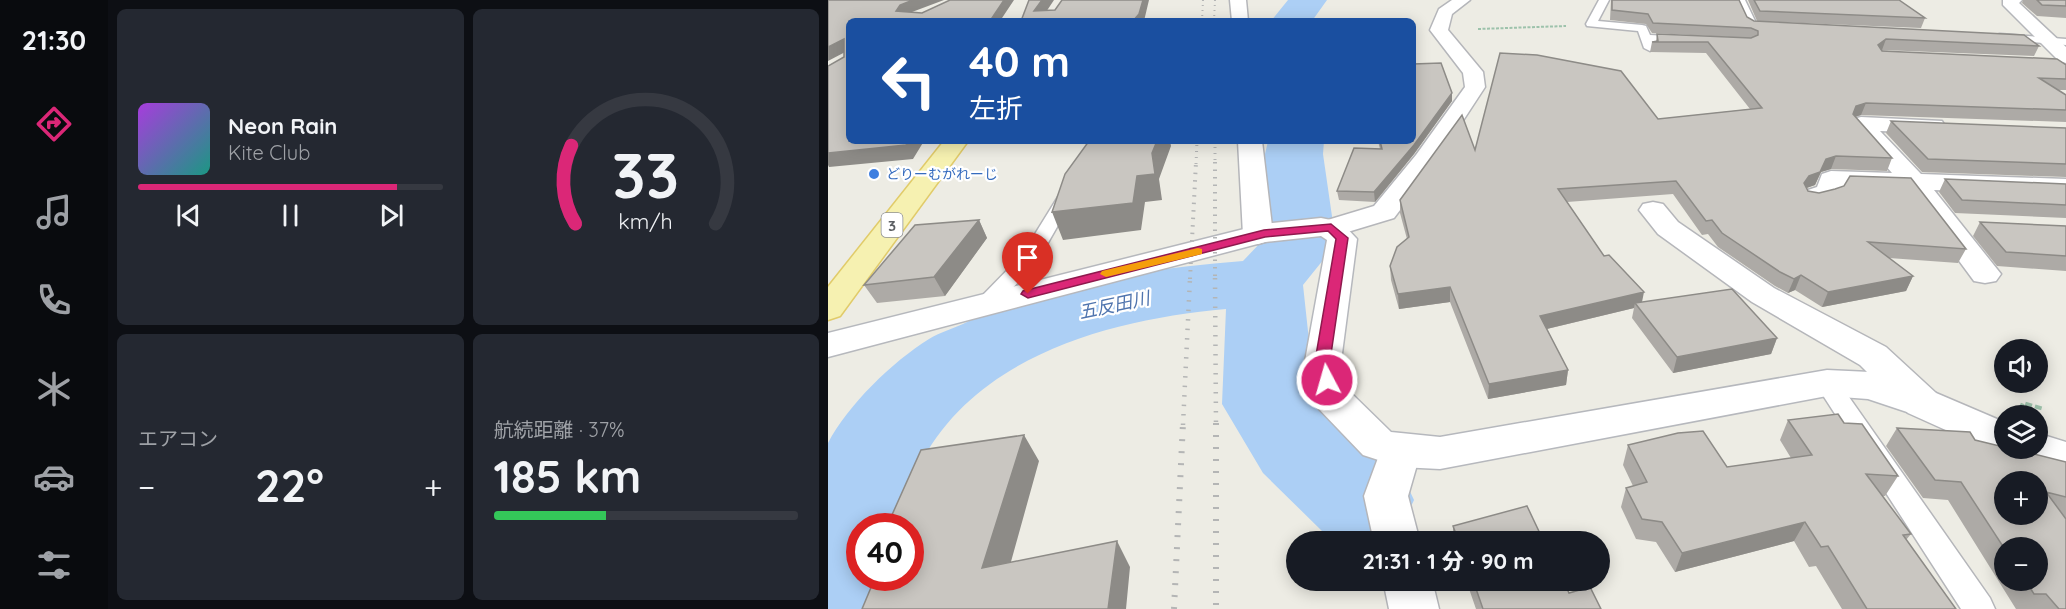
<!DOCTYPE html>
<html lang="ja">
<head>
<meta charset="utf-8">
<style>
  :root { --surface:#171b24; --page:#242831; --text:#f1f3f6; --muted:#9ea1a6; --line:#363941; --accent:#db2777 }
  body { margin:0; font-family:Quicksand,"Noto Sans JP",sans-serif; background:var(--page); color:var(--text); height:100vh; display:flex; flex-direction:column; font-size:22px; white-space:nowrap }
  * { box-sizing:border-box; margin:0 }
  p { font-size:20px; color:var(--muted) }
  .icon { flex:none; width:33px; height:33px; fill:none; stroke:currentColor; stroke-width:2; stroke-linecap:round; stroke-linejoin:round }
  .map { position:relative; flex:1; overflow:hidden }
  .panel { display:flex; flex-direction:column; gap:9px; padding:9px; background:#0d0f14; width:720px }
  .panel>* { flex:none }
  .top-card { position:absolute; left:18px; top:18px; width:570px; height:126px; border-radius:9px; box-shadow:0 3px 15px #0003; background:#1a4fa0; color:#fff; overflow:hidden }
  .controls { position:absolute; left:1166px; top:339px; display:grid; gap:12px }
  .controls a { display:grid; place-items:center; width:54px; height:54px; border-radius:50%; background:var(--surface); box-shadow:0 3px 15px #0003; font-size:30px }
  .speed { position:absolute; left:18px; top:513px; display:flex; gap:12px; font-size:30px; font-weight:700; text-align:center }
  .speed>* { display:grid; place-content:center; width:78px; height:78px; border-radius:50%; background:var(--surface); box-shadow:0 3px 15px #0003; line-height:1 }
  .speed .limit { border:9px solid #d22; background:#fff; color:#111 }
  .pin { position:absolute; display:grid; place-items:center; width:51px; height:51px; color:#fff; margin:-62px -26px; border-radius:50% 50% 50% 0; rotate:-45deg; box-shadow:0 0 6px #0007 }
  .pin .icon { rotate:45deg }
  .me { position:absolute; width:66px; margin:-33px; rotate:354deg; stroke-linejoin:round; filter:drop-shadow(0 0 4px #0008) }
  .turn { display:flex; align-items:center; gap:21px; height:126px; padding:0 24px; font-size:27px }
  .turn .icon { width:78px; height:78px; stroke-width:2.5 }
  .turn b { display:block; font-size:42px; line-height:51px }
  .big { font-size:45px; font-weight:800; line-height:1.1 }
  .panel .widget { flex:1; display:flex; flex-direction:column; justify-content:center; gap:9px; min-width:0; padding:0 21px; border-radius:9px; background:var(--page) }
  .panel .dial { align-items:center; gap:0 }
  .dial svg { height:156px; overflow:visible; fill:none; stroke:var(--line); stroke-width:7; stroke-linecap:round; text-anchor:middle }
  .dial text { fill:var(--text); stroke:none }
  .song { display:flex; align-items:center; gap:18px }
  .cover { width:72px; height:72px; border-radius:9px; background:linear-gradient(135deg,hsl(280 70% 55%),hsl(170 70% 35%)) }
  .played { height:6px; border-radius:3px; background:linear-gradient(90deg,var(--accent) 85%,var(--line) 85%) }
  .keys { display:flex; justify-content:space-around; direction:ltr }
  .heat { display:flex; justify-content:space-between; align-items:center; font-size:33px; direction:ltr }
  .charge { height:9px; border-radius:4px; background:linear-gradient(90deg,#34c759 37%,var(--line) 0) }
  .panel .tiles { flex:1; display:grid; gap:9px; grid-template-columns:repeat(2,1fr) }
  .trip { position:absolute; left:458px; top:531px; width:324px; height:60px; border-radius:30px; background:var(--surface); box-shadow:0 3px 15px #0003; font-weight:800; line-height:60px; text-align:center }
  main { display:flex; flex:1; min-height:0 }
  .menu { display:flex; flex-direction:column; width:108px; justify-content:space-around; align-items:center; background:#090b0e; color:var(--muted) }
  .menu .icon { width:42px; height:42px }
  .menu .on { color:var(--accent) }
  .menu b { font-size:27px; color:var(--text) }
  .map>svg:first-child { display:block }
</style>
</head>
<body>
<main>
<nav class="menu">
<b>21:30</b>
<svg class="icon on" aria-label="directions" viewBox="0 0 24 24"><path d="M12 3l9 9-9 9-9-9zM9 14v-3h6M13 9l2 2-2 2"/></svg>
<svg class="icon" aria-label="music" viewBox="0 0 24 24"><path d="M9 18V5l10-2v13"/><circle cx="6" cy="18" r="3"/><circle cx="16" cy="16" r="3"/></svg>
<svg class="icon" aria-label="phone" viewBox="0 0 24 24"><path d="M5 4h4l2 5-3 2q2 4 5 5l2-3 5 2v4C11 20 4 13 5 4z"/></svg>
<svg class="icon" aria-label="climate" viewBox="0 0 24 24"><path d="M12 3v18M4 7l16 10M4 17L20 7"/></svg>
<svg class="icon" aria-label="car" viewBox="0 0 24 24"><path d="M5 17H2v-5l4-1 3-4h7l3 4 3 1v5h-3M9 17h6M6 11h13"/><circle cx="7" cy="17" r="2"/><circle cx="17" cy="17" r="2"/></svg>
<svg class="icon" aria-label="filters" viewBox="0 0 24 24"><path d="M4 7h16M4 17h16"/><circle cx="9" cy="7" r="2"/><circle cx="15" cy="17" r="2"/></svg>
</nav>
<section class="panel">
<div class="tiles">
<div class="widget">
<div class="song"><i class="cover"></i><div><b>Neon Rain</b><p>Kite Club</p></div></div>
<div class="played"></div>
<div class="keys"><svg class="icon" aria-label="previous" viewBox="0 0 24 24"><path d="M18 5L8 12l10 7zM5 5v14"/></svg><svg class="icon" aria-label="pause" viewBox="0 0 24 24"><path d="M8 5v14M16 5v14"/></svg><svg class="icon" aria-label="next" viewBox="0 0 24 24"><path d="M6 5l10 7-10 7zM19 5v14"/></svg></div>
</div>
<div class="widget dial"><svg viewBox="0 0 100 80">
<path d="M14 69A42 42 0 1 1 86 69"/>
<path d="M14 69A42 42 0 0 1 12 29" stroke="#db2777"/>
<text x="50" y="56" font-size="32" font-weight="700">33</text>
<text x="50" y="72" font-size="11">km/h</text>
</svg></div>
<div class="widget"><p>エアコン</p>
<div class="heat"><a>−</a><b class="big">22°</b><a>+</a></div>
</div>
<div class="widget"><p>航続距離 · 37%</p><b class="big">185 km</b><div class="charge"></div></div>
</div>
</section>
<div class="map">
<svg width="1238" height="609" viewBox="0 0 1238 609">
  <rect width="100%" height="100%" fill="#edece4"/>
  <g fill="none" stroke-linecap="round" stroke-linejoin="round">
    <path fill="#accff5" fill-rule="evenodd" d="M460 0H499L484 21H443Z
      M440 141H496L495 154 508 244 475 285 487 396 505 419 571 468 586 500 571 532 543 542H523L495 532 435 473 394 404 398 309C287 319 153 353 95 459 88 473 85 525 82 544V526H32V578H78L64 609H0V443C20 405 64 362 101 339 112 332 127 328 139 322 225 284 322 268 415 261L436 239 437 154Z"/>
    <defs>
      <path id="lane" d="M771 0H781L770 21 814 25 818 26 822 35 857 37 863 40 857 43 825 42 828 48 822 51 816 48 810 31 759 26 758 24Z
        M907 0H917L928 23 947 25V29L920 28Z
        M1172 34 1238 39V45L1168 39V35Z
        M241 187 249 192 209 262 165 309H151L148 304 151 299 194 255 233 192Z
        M999 374 1007 377 1162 598 1167 609H1133L987 383 991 377Z"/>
      <path id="street" d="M402 0H418L420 21H404Z
        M624 0H642L624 14 620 30 655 72 657 87 606 165 566 218 503 237 493 234 489 228 493 222 546 206 588 155 637 87 635 73 602 30 611 9Z
        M1175 0H1194L1191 3 1238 47V63L1231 61 1175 5Z
        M1033 117 1114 121 1117 126 1114 131 1106 133 1052 131 1093 174 1238 179V195L1106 190 1173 274 1168 281 1157 283 1146 281 1078 189 1015 187 1010 197C998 202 989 206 977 203L973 197 977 191 989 187 994 174 1003 171 1064 173 1022 124 1025 119Z
        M410 141H434L445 235 440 241 430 244 420 241 415 235Z
        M825 202 835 204 850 222 946 288 1058 347 1108 393 1176 422V448H1209V433L1238 442V476L1190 459 1186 452 1176 455 1162 450 1080 413 1032 365 924 302 830 234 811 210 815 204Z
        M572 435 587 439 593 451 580 496 592 542H546L536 496 557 439Z
        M555 580H604L611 609H561Z"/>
      <path id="secondary" d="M493 218 513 222 529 239 513 361 522 392 563 432 612 437 999 370 1042 372 1108 393 1113 403 1108 413 1094 417 1040 399 999 396 612 469 572 467 535 455 490 408 485 398 477 361 499 240 493 236 437 242 0 357V333L436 224Z"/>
      <path id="primary" d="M116 141H140L12 316 0 320V287Z"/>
    </defs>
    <use href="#lane" stroke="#b5b6ba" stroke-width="3"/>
    <use href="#street" stroke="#b5b6ba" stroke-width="3"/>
    <use href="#secondary" stroke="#b6b8bd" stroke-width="3"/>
    <use href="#primary" stroke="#e1cb69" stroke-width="3"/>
    <path stroke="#9dc2ab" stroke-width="2" stroke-dasharray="3 1.5" stroke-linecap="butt" d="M650 29 738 26"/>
    <path stroke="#9dc2ab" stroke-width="4" stroke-dasharray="7 3" stroke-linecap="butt" d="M1192 410 1195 403 1216 409"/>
    <use href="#lane" fill="#fff" fill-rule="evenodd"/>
    <use href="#street" fill="#fff" fill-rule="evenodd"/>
    <use href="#secondary" fill="#fff" fill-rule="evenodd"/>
    <use href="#primary" fill="#f6f1b1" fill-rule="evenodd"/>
    <path stroke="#b4b5b5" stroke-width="2" stroke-dasharray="1 4" stroke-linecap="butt" d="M374 21 375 0
      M386 21 387 0"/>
    <path stroke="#b4b5b5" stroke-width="3" stroke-dasharray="1 5" stroke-linecap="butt" d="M387 141V164
      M368 164 369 141"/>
    <path stroke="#b4b5b5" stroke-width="4" stroke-dasharray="1.5 6" stroke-linecap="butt" d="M387 162V279
      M362 279 368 162"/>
    <path stroke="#b4b5b5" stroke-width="4.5" stroke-dasharray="1.5 8" stroke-linecap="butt" d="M387 278 388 425
      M355 425 362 278"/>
    <path stroke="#b4b5b5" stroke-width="6" stroke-dasharray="2 10" stroke-linecap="butt" d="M388 423V609
      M346 609 355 423"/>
  </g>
  <path fill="#adaaa6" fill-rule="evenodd" d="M783 0H911L919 17 926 21 1211 46 1206 56 1054 50 1238 79V90H1231L1238 95V122L1033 115 1027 117 1064 158 1059 171 1003 169 993 172 987 185 978 188 980 191 1138 249 1130 263 1061 258 1085 276 1078 291 994 307 967 290 960 293 947 286 890 247 880 234 874 235 845 194 739 202 776 256 814 302 949 338 943 354 845 373 804 318 806 308 719 329 740 370 738 385 660 399 622 302 571 309 563 280 562 266 579 239 572 213V200L647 150 830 119 922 109 878 53 822 52 824 42 828 41 829 34 921 38 824 33 818 24 782 20Z
    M920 0H1071L1097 18 1093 28 929 21Z
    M1195 0H1238V18L1209 16 1194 3Z
    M624 93V101L586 154 547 202 511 200 509 191 552 149 550 141H585Z
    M1063 121 1238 128V177L1094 172 1058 133Z
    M1117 179 1238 184V218L1127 213 1111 192Z
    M151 220 159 238 117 296 49 303 36 285Z
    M1152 222 1238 226V271L1169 266 1145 236Z
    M960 420 1016 423 1070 476 1057 496H1054L1083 534 1078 540 1128 609H1014L988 566 981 567 966 541 847 572 828 542 808 539 793 507 798 488 805 486 795 465 800 445 899 467 963 458 952 440Z
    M1069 428 1147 440 1238 462V609H1188L1120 500 1095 498 1058 446ZM1176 548 1209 580H1176Z
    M625 526 716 542H625Z
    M638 580H735L741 593 773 609H648Z"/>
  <path fill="#8d8b87" d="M85 0H116L76 15 68 11 72 5Z
    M176 0H186L172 21H162Z
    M214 0H226L212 21 206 11Z
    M315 0H321L316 21H305Z
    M16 39 21 50 0 61V47Z
    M1058 39 1054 50 1046 56 1050 45Z
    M624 93V101L586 154 547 202 546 192Z
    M1038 103 1033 115 1023 118 1028 106Z
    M81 141H96L85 159 1 167 0 165V153Z
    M329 141H342L343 146 331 179 334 200 317 202 313 230 235 240 224 212 309 176 324 153Z
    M1008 156 1003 169 993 172 987 185 976 189V183L981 176 998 159Z
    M151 220 159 238 117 296 106 277Z
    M973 275 967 290 960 293 966 279Z
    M1085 276 1078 291 994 307 1000 292Z
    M622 287V302L571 309 570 294Z
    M816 292 813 307 807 303 806 308 710 331 712 316Z
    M949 338 943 354 845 373 849 357Z
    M740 370 738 385 660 399 661 384Z
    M196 435 211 461 174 594 154 568Z
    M977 522 966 541 847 572 854 553Z
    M289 541 302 567 298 609H280Z
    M39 578H52L62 602Z"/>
  <path fill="#c9c6c1" stroke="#8d8b87" stroke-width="1.5" fill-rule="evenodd" d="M0 0H85L72 5 68 11 94 13 122 0H176L162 21H21V141H81L78 145 0 153V66L16 57V39L0 47Z
    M201 0H214L206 11 227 10 234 0H315L311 14 305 21H193Z
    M784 0H911L919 17 926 21 1196 35 1211 46 1058 39 1050 45 1054 51 1229 59 1238 65V79L1211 78 1238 95V110L1038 103 1028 106 1025 114 1064 158 1008 156 998 159 992 172 981 176 976 183 980 191 991 193 1007 189 1016 186 1022 176 1083 178 1138 249 1040 242 1085 276 1000 292 973 275 966 279 952 272 894 233 884 220 878 221 848 181 730 189 776 256 781 255 816 292 712 316 740 370 661 384 622 287 570 294 562 266 569 247 581 237 572 200 634 115 647 150 672 53 709 55 793 71 830 119 934 108 880 42H824L830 41 829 34 923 38 930 35V31L923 28 825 23 820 14 784 10Z
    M926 0H1071L1097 18 932 11Z
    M1209 0H1238V6L1214 5Z
    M613 63 624 93 586 145 546 192 509 191 526 148 554 149 552 141H585V64Z
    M1063 121 1238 128V164L1100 159Z
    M261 141H329L324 153 327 174 309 176 305 203 224 212 237 174Z
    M1117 179 1238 184V205L1134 200Z
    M151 220 106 277 36 285 87 225Z
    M1152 222 1238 226V256L1178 252Z
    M904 289 949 338 849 357 807 303Z
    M1010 414 1016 423 1034 424 1070 476 1038 474 1083 534 1075 535 1128 609H1039L1000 546 993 547 977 522 854 553 834 522 814 519 798 488 819 482 800 445 850 433 875 431 899 467 984 455 960 420Z
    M1069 428 1142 432 1147 440 1176 447V448H1182L1238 462V497L1218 492 1238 519V609H1231L1218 594H1206L1197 580H1209V548H1176L1133 482 1107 480ZM1176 482H1209V514H1176Z
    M196 435 154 568 289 541 280 609H34L47 578H82V526H59L93 450Z
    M699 506 716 542H631L625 526Z
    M645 580H735L741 593 762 587 773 609H655Z"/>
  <path fill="#db2777" stroke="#8e194d" stroke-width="1.5" d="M503 224 520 238 502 361 507 380 499 385 491 380 487 361 508 239 500 231 437 237 200 298 193 294 195 291 436 230Z"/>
  <path fill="#f59e0b" d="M370 248 374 249V254L278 277 272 274 274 271Z"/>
  <circle fill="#3f7fe0" stroke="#fff" stroke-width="2" cx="46" cy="174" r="6"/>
  <g text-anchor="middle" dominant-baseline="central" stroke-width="4.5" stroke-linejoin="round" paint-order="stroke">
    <g font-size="14" fill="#366cbe" stroke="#fff" text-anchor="start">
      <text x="58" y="174">どりーむがれーじ</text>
    </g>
    <rect fill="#fff" stroke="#8d8f92" stroke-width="1.5" x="53.5" y="213" width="21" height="24" rx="4.5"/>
    <g font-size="15" font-weight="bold" fill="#5c5f63">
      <text x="64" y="225">3</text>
    </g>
    <g font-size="18" font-style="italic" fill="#4f74ae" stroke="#fff">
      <text transform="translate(286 305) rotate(-12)">五反田川</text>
    </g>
  </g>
</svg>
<div class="controls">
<a><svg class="icon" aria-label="sound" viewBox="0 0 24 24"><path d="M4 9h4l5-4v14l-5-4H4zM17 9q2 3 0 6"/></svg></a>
<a><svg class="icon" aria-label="layers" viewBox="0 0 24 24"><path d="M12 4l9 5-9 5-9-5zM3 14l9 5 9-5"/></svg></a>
<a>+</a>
<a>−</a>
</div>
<div class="speed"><div class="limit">40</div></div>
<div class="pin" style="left:200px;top:294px;background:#d93025"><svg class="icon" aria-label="arrive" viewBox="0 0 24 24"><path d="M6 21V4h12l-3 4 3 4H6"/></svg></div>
<svg class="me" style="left:499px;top:380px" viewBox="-20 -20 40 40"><circle r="17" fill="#db2777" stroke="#fff" stroke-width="3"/><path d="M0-11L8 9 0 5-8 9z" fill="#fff"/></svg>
<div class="trip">21:31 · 1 分 · 90 m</div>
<div class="top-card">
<div class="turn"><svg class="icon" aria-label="left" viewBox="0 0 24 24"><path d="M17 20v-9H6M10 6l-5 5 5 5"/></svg><div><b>40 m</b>左折</div></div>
</div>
</div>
</main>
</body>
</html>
